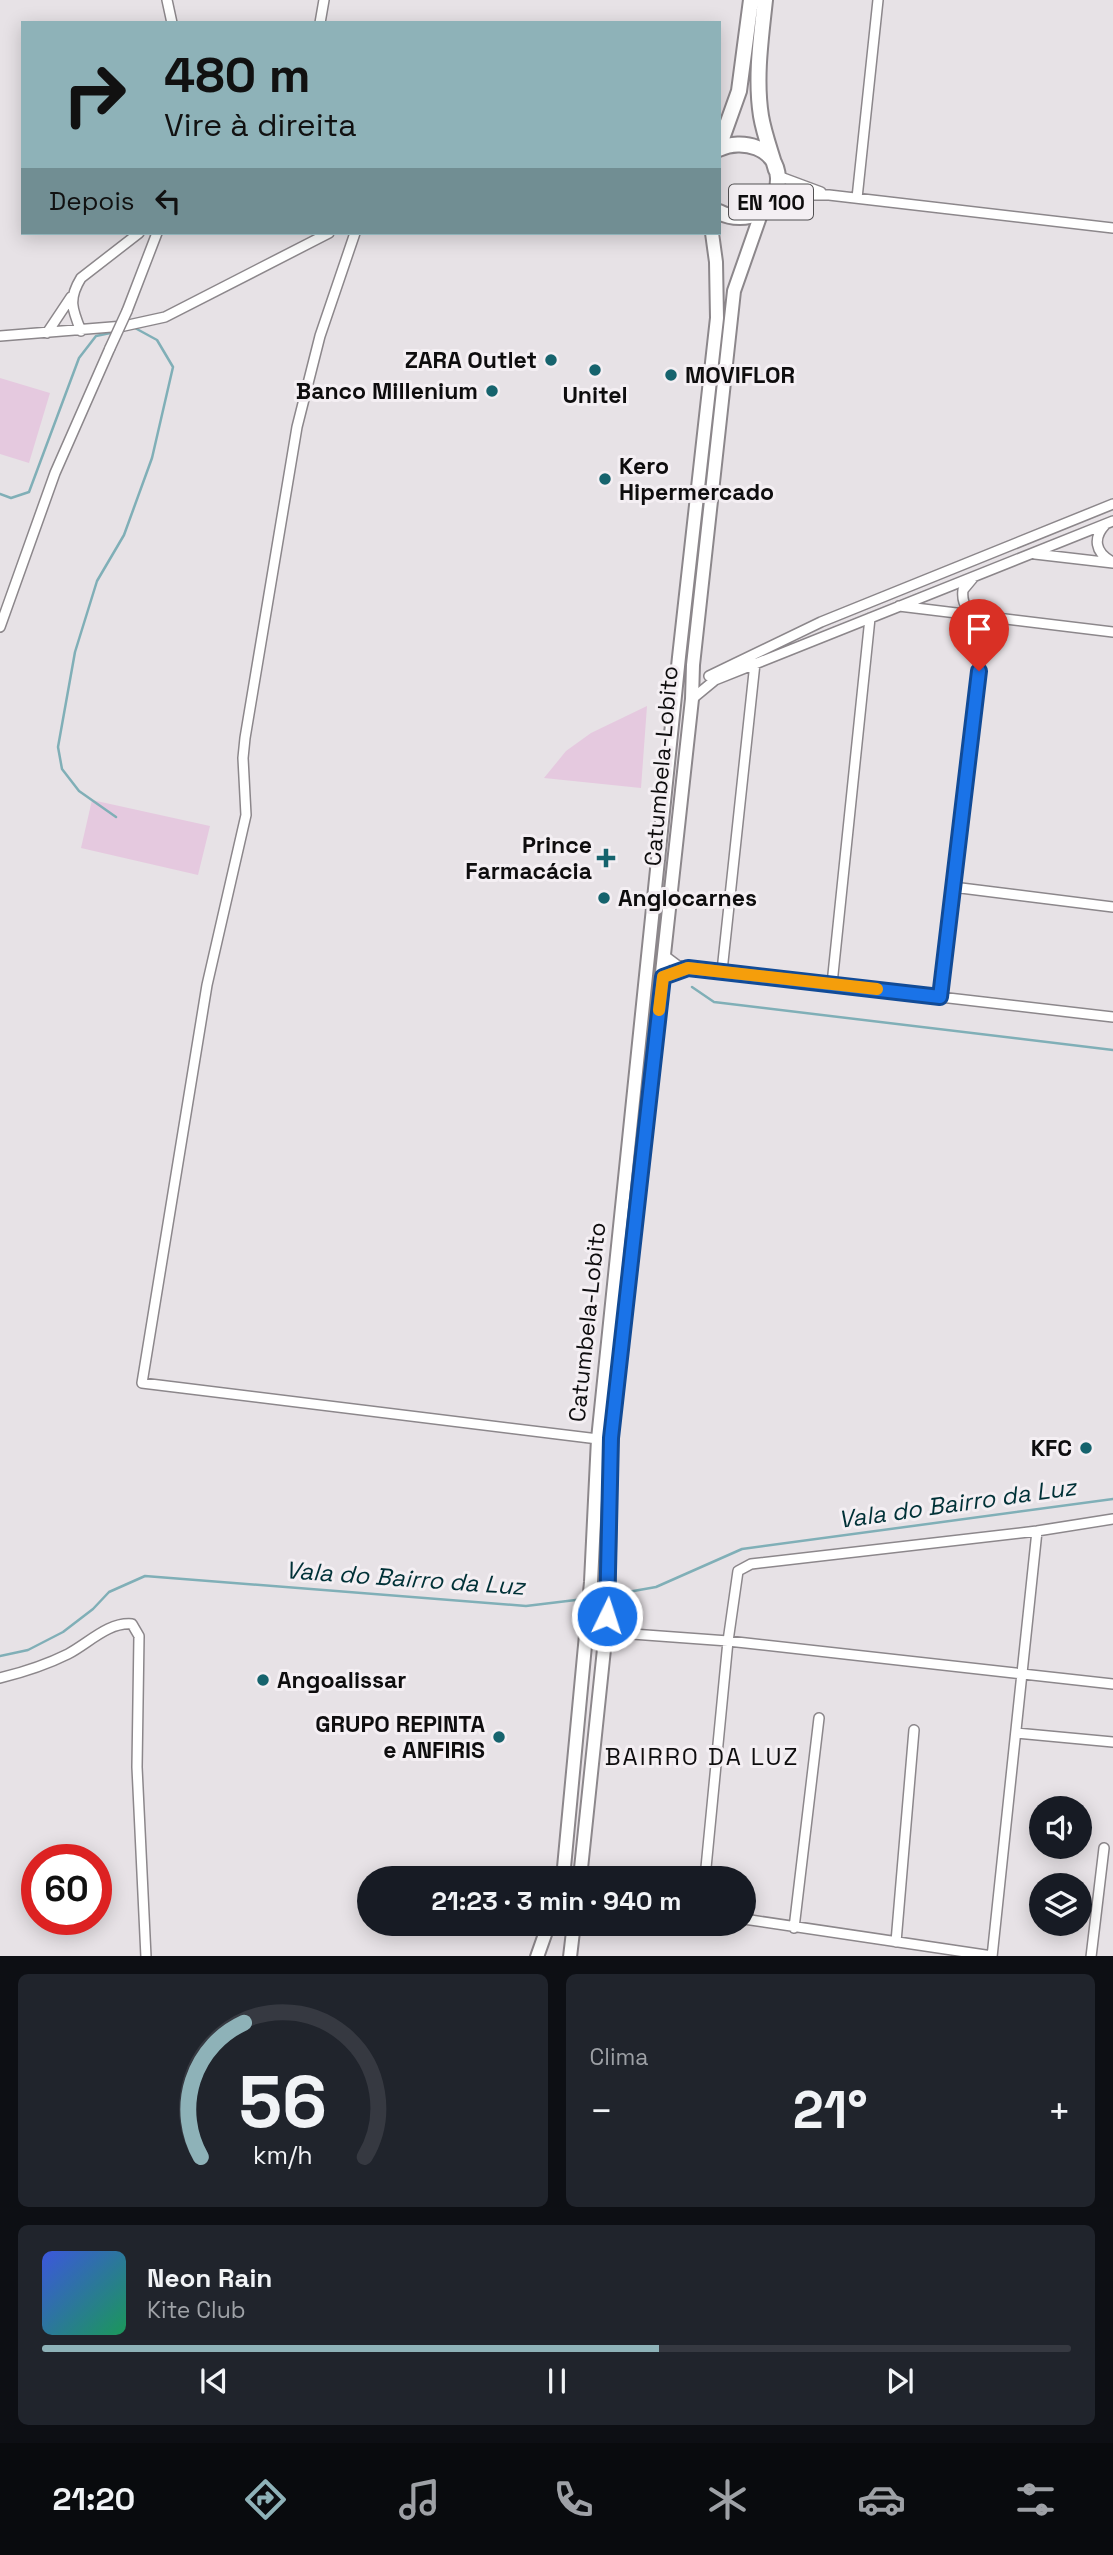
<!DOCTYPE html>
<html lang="pt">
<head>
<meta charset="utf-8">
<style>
  :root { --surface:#171b24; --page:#20242c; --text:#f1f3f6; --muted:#9ea1a6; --line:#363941; --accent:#8eb2b8 }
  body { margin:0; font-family:"Space Grotesk",sans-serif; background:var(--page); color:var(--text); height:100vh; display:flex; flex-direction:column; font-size:26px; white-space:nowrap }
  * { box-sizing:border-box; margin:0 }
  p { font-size:23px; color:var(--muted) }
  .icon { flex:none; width:38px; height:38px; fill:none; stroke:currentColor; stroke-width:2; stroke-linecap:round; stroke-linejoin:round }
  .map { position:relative; height:1956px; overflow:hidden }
  .panel { display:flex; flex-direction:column; gap:18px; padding:18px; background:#0d0f14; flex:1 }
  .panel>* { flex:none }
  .top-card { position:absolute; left:21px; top:21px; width:700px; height:214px; border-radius:0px; box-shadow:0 4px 18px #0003; background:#8eb2b8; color:#111; overflow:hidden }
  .fabs { position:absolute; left:1029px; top:1796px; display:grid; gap:14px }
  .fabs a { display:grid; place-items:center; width:63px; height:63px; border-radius:50%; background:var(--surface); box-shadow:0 4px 18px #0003; font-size:35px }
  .speed { position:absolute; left:21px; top:1844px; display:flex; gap:14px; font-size:35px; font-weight:700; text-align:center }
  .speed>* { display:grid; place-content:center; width:91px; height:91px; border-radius:50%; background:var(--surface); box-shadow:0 4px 18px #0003; line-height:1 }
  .speed .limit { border:10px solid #d22; background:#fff; color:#111 }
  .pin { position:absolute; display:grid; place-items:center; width:60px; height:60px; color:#fff; margin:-72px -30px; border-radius:50% 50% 50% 0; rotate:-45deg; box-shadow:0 0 7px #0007 }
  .pin .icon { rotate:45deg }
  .me { position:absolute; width:77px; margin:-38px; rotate:4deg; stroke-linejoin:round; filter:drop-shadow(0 0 5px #0008) }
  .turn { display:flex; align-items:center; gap:24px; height:147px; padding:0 28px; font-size:32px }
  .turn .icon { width:91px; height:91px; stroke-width:2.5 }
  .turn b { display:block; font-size:49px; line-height:60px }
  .then { display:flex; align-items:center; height:66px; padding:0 28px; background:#0003; gap:14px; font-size:26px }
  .big { font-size:52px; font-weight:700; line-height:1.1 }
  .panel .widget { flex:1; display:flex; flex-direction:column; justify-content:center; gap:10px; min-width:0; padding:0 24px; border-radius:10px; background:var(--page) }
  .panel .dial { align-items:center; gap:0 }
  .dial svg { height:182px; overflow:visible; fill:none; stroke:var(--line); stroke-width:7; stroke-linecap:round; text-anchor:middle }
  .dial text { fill:var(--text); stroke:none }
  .song { display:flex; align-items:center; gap:21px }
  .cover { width:84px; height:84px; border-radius:10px; background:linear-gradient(135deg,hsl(230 70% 55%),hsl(150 70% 35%)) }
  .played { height:7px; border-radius:4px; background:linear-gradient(90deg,var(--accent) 60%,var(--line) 60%) }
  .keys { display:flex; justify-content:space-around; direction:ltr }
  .heat { display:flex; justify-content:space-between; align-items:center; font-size:38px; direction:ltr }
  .panel .tiles { flex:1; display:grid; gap:18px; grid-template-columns:1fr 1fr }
  .widget:last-child { grid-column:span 2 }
  .trip { position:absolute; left:357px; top:1866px; width:399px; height:70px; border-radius:35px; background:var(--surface); box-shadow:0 4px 18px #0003; font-weight:700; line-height:70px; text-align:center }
  .dock { display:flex; height:112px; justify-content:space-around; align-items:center; background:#090b0e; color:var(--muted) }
  .dock .icon { width:49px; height:49px }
  .dock .current { color:var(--accent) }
  .dock b { font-size:32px; color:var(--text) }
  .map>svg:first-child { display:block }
</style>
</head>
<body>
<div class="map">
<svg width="1113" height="1957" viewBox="0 0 1113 1957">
  <rect width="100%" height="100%" fill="#e7e2e6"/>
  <path fill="#e5c9df" d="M0 378 50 393 29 463 0 454Z
    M647 706 641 788 544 778 566 751 591 733Z
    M92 800 210 826 198 875 81 848Z"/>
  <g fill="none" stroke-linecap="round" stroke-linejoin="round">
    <path stroke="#80afb7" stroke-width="2.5" d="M0 494 11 498 29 492 79 358 96 336 115 332
      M116 817 79 791 62 769 58 747 75 652 97 581 124 535 152 458 173 367 157 340 135 328
      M692 987 714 1002 1113 1050
      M611 1595 656 1587 742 1549 1113 1499
      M0 1656 28 1650 63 1632 93 1609 109 1592 145 1576 526 1606 584 1599"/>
    <defs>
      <path id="minor" d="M167 0 172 23
        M320 23 324 0
        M778 176 821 192
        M857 198 878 0
        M772 202 798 195H829L1113 228
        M355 233 320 336 297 427 245 738 243 758 246 815 207 985 142 1383 598 1439
        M127 311 157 233
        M81 331C72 309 68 299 81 278L139 233
        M47 333 71 297
        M0 336 124 326 165 317 329 233
        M1105 525C1093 538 1095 552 1111 561
        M1035 554 1113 563
        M899 606 1113 632
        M0 627 55 473 110 348
        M709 676 821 622 1113 504
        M692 699 715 680 1113 521
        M953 887 1113 907
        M665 956 677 965 688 968 1113 1017
        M722 971 755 663
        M663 977 686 968
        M832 984 870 618
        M940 997 985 617C970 613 961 607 963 590L973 578
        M605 1632 728 1641 1113 1684
        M0 1678C24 1672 46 1665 68 1654 89 1643 108 1622 132 1624L139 1636 137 1767 146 1957
        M1016 1733 1113 1742
        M705 1878 728 1641 738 1571 751 1564 1037 1531 1113 1519
        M744 1919 992 1956
        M794 1928 819 1718
        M896 1942 914 1730
        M992 1957 1037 1531
        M1091 1957 1104 1848"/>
      <path id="major" d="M563 1878 591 1582 598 1439 679 657 717 318 716 262 712 233
        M580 1878 608 1611 611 1438 692 699 693 665 734 291 762 211
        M537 1957 549 1923
        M570 1957 574 1923"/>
      <path id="highway" d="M765 0C761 38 755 78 761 116 764 134 771 152 776 170
        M719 147 739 91 751 0
        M719 149C742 138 777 147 778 178 779 210 746 226 719 212"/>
    </defs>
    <use href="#minor" stroke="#8c878b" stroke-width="12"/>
    <use href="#major" stroke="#8c878b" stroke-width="16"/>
    <use href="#highway" stroke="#8c878b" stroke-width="18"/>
    <use href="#minor" stroke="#fff" stroke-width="9"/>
    <use href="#major" stroke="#fff" stroke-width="12"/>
    <use href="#highway" stroke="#fff" stroke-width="14"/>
    <defs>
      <path id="minor-bridge" d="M110 348 127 311"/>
    </defs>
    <use href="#minor-bridge" stroke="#8c878b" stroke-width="12" stroke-linecap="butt"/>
    <use href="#minor-bridge" stroke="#fff" stroke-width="9"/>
  </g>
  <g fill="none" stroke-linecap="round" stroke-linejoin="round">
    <defs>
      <path id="route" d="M607 1616 611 1438 663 977 688 968 940 997 979 671"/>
    </defs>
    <use href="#route" stroke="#114b97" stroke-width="18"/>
    <use href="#route" stroke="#1a73e8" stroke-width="12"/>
    <path stroke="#f59e0b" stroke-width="12" d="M659 1010 663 977 688 968 877 989"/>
  </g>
  <g fill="#16636d" stroke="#f4eff3" stroke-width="2.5">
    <circle cx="551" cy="360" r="7"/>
    <circle cx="595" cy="370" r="7"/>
    <circle cx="671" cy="375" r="7"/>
    <circle cx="492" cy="391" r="7"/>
    <circle cx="605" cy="479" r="7"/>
    <path d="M602.5 847.5h7v7h7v7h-7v7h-7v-7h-7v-7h7z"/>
    <circle cx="604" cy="898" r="7"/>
    <circle cx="1086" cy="1448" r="7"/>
    <circle cx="263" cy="1680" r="7"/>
    <circle cx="499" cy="1737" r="7"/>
  </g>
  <g text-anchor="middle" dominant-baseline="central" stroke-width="6" stroke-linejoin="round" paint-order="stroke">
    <rect fill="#f4eff3" stroke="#535153" stroke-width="2" x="729" y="184.5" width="84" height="35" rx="5"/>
    <g font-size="21" font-weight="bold" fill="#0e0d0e">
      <text x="771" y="202">EN 100</text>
    </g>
    <g font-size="23" font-weight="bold" fill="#0e0d0e" stroke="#f4eff3" text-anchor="end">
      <text x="537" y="360">ZARA Outlet</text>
      <text x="685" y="375" text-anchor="start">MOVIFLOR</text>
      <text x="478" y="391">Banco Millenium</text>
      <text x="595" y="395" text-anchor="middle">Unitel</text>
      <text x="619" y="466" text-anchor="start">Kero<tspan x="619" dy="26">Hipermercado</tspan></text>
      <text x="592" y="845">Prince<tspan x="592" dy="26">Farmacácia</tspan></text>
      <text x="618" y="898" text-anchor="start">Anglocarnes</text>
      <text x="1072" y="1448">KFC</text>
      <text x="277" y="1680" text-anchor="start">Angoalissar</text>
      <text x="485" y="1724">GRUPO REPINTA<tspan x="485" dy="26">e ANFIRIS</tspan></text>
    </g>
    <g font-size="23" fill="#0e0d0e" stroke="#f4eff3">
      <text transform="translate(661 766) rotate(-85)">Catumbela-Lobito</text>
      <text transform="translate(587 1322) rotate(-84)">Catumbela-Lobito</text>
    </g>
    <g font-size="24" font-style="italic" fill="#003137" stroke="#f4eff3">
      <text transform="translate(957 1503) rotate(-8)">Vala do Bairro da Luz</text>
      <text transform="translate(405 1578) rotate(4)">Vala do Bairro da Luz</text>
    </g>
    <g font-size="24" letter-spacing="2" fill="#0e0d0e" stroke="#f4eff3">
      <text x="702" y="1756">BAIRRO DA LUZ</text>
    </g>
  </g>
</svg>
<div class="fabs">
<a><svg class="icon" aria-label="sound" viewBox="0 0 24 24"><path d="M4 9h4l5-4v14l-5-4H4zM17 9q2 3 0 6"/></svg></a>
<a><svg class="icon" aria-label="layers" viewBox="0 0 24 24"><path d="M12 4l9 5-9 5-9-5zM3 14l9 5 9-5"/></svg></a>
</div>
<div class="speed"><div class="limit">60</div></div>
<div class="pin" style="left:979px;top:671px;background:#d93025"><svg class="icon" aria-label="arrive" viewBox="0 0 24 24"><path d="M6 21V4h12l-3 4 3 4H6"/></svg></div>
<svg class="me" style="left:607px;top:1616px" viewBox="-20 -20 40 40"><circle r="17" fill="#1a73e8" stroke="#fff" stroke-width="3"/><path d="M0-11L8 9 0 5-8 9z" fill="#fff"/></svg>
<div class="trip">21:23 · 3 min · 940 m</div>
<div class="top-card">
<div class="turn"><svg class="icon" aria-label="right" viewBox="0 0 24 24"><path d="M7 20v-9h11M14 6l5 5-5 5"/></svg><div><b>480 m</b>Vire à direita</div></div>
<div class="then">Depois<svg class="icon" aria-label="left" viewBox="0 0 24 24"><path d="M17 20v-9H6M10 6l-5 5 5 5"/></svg></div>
</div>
</div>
<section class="panel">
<div class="tiles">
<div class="widget dial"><svg viewBox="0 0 100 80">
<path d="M14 69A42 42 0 1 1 86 69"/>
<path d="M14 69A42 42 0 0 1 33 10" stroke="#8eb2b8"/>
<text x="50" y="56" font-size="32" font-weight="700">56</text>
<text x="50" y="72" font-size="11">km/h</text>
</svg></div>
<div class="widget"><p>Clima</p>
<div class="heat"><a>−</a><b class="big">21°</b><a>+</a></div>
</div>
<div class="widget">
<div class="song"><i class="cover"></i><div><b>Neon Rain</b><p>Kite Club</p></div></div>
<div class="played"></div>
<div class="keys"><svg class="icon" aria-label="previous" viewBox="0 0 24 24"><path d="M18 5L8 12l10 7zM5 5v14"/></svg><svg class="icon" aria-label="pause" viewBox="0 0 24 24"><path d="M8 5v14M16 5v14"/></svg><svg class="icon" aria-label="next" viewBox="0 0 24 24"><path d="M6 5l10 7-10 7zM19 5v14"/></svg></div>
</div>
</div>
</section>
<nav class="dock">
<b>21:20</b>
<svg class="icon current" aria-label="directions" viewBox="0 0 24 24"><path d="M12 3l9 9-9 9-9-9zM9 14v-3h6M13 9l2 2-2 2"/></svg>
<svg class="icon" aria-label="music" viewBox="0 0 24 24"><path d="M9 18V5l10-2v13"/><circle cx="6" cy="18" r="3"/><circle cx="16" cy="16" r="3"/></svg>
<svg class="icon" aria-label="phone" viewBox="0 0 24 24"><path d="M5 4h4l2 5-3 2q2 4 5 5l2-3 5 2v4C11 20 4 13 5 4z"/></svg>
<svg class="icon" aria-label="climate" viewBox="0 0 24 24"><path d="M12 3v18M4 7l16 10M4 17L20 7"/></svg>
<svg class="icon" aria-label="car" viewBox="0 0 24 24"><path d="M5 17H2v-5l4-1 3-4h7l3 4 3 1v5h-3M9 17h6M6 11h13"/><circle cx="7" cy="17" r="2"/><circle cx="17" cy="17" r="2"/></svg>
<svg class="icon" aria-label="filters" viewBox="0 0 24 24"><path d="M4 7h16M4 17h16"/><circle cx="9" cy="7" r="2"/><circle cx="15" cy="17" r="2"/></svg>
</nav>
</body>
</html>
